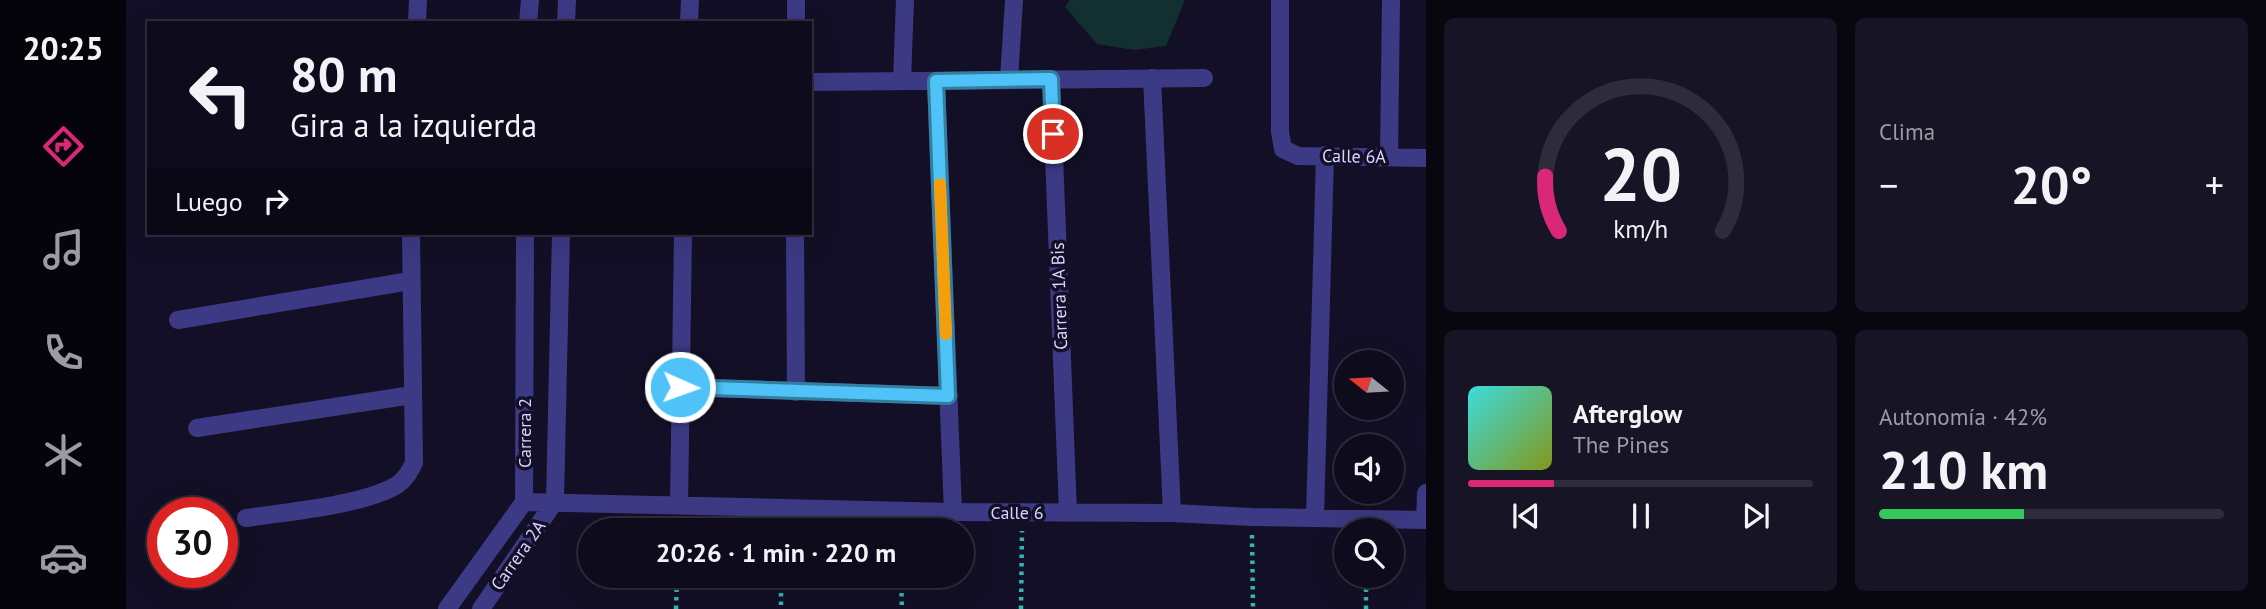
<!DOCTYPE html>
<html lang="es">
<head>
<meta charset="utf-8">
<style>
  :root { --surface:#0e0b1c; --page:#171425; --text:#f1f3f6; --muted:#9b9ba3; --line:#2e2b3b; --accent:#db2777 }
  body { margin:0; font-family:"PT Sans",sans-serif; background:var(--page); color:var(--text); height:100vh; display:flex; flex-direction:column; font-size:26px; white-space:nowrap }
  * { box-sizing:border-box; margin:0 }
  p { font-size:23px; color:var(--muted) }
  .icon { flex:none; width:38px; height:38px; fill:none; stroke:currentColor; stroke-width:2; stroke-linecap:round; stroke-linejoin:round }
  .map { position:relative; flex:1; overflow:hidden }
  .details { display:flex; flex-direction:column; gap:18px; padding:18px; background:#08060f; width:840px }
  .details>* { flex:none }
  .hud { position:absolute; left:21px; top:21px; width:665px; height:214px; border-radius:0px; box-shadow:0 7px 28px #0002,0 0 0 2px var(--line); background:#0e0b1c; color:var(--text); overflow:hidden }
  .needle { width:46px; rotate:288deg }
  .buttons { position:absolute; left:1208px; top:350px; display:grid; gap:14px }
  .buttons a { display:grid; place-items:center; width:70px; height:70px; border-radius:50%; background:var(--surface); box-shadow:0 7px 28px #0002,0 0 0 2px var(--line); font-size:35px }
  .speed { position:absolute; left:21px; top:497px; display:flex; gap:14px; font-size:35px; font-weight:700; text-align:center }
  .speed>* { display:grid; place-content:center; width:91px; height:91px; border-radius:50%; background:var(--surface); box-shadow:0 7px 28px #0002,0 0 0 2px var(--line); line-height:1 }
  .speed .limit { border:10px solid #d22; background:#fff; color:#111 }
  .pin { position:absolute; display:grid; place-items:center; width:60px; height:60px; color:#fff; margin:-30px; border:4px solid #fff; border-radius:50%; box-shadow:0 2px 7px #0007 }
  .me { position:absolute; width:77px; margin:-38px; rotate:92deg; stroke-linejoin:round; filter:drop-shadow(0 0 5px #0008) }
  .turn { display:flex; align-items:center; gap:24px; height:147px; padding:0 28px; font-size:32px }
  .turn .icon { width:91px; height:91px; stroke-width:2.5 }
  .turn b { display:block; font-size:49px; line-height:60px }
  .then { display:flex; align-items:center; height:66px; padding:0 28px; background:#0003; gap:14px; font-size:26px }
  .big { font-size:52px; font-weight:700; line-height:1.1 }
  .details .card { flex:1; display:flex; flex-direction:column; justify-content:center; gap:10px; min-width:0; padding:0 24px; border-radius:10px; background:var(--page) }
  .details .dial { align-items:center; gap:0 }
  .dial svg { height:182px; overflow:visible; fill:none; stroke:var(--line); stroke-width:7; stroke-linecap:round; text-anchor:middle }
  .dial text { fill:var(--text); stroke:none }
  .song { display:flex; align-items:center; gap:21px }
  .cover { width:84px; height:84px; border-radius:10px; background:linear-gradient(135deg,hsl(180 70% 55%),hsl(70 70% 35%)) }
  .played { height:7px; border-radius:4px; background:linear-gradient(90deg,var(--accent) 25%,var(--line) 25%) }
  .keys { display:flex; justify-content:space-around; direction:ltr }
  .heat { display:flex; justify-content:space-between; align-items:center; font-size:38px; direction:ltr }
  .charge { height:10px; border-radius:5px; background:linear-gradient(90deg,#34c759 42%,var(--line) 0) }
  .details .tiles { flex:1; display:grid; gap:18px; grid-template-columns:repeat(2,1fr) }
  .trip { position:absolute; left:452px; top:518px; width:396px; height:70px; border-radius:35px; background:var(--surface); box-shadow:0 7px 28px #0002,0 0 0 2px var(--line); font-weight:700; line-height:70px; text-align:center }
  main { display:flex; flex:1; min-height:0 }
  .tab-bar { display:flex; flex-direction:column; width:126px; justify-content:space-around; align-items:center; background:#06040b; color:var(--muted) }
  .tab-bar .icon { width:49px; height:49px }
  .tab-bar .on { color:var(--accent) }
  .tab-bar b { font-size:32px; color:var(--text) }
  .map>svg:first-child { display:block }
</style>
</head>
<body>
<main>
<nav class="tab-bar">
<b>20:25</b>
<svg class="icon on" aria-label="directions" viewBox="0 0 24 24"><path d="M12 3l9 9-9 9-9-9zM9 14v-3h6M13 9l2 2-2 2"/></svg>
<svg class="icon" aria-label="music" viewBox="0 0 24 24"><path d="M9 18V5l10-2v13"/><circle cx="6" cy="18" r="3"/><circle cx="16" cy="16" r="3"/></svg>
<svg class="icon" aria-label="phone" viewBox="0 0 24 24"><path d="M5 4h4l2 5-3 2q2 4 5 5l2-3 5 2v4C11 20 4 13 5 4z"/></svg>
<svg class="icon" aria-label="climate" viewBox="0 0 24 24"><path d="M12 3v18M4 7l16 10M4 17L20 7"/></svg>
<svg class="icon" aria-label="car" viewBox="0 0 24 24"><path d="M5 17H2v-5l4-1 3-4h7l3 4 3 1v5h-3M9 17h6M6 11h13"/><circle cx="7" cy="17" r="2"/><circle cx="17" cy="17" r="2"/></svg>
</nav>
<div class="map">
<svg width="1300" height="609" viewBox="0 0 1300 609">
  <rect width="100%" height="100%" fill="#130f26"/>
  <path fill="#12302f" d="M944 0H1059L1040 46 1008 50 971 44 939 7Z"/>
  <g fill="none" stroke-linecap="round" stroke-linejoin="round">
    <path stroke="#2fb8b0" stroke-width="4.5" stroke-dasharray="3.5 5" stroke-linecap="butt" d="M1126 535 1127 609
      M655 576V609
      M775 576 776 609
      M550 609 551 576
      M895 609 896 531
      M1240 609V576"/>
    <path stroke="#3d3a85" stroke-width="18" d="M1154 0V132L1157 149 1172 156 1300 158
      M291 23 292 0
      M402 23 404 0
      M440 23 441 0
      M563 23 564 0
      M670 23V0
      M1026 78 1046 513
      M883 80 888 0
      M925 80 942 512
      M776 81 779 0
      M810 81 827 512
      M684 82 1078 78
      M1263 157 1265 0
      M669 233 670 392
      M52 320 284 281
      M554 387 823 396
      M71 428 286 395
      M398 502 827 512 1046 513 1126 517 1300 520
      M553 505 557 233
      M120 518C161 512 238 505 271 485 280 479 283 472 288 463L285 233
      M1189 518 1199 155
      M1299 520 1300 493
      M321 609 398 502 399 233
      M355 609 429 501 435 233"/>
  </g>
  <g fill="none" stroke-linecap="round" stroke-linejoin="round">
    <defs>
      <path id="route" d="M554 387 822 396 810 81 925 79 927 134"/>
    </defs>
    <use href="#route" stroke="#337fa1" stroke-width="18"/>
    <use href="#route" stroke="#4fc3f7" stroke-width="12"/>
    <path stroke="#f59e0b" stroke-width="12" d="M814 184 820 334"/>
  </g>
  <g text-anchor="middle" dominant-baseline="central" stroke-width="7" stroke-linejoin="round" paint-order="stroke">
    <g font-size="18" fill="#d9d4ff" stroke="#130f26">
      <text transform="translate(1228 156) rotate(1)">Calle 6A</text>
      <text transform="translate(933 296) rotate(-92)">Carrera 1A Bis</text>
      <text transform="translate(398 433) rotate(-90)">Carrera 2</text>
      <text x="891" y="512">Calle 6</text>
      <text transform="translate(392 555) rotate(-55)">Carrera 2A</text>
    </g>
  </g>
</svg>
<div class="buttons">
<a><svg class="needle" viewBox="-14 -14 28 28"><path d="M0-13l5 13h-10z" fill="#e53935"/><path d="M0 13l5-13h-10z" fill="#9b9ba3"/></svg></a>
<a><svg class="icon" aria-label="sound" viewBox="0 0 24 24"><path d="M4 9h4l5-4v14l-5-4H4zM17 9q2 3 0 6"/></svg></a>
<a><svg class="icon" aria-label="search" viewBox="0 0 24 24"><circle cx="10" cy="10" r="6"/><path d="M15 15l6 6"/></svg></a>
</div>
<div class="speed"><div class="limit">30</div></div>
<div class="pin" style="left:927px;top:134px;background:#d93025"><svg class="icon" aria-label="arrive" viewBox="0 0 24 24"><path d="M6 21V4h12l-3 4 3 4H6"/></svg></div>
<svg class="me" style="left:554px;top:387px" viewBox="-20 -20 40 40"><circle r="17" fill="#4fc3f7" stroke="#fff" stroke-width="3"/><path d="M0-11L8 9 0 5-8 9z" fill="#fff"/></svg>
<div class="trip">20:26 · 1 min · 220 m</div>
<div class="hud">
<div class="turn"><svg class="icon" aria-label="left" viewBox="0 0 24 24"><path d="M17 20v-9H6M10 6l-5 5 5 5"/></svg><div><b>80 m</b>Gira a la izquierda</div></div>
<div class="then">Luego<svg class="icon" aria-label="right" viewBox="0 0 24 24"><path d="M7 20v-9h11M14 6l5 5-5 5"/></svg></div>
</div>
</div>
<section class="details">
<div class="tiles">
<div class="card dial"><svg viewBox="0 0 100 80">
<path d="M14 69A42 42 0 1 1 86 69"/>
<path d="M14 69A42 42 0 0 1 8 45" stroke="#db2777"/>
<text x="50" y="56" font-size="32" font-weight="700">20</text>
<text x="50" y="72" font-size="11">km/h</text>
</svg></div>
<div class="card"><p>Clima</p>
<div class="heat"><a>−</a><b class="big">20°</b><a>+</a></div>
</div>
<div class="card">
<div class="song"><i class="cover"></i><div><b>Afterglow</b><p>The Pines</p></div></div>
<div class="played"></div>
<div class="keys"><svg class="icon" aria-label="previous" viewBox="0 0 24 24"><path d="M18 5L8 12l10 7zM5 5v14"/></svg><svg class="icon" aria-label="pause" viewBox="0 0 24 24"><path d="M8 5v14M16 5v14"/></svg><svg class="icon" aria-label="next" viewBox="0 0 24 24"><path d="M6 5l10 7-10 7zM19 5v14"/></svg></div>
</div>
<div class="card"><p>Autonomía · 42%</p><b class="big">210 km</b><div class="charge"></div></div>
</div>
</section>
</main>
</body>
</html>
